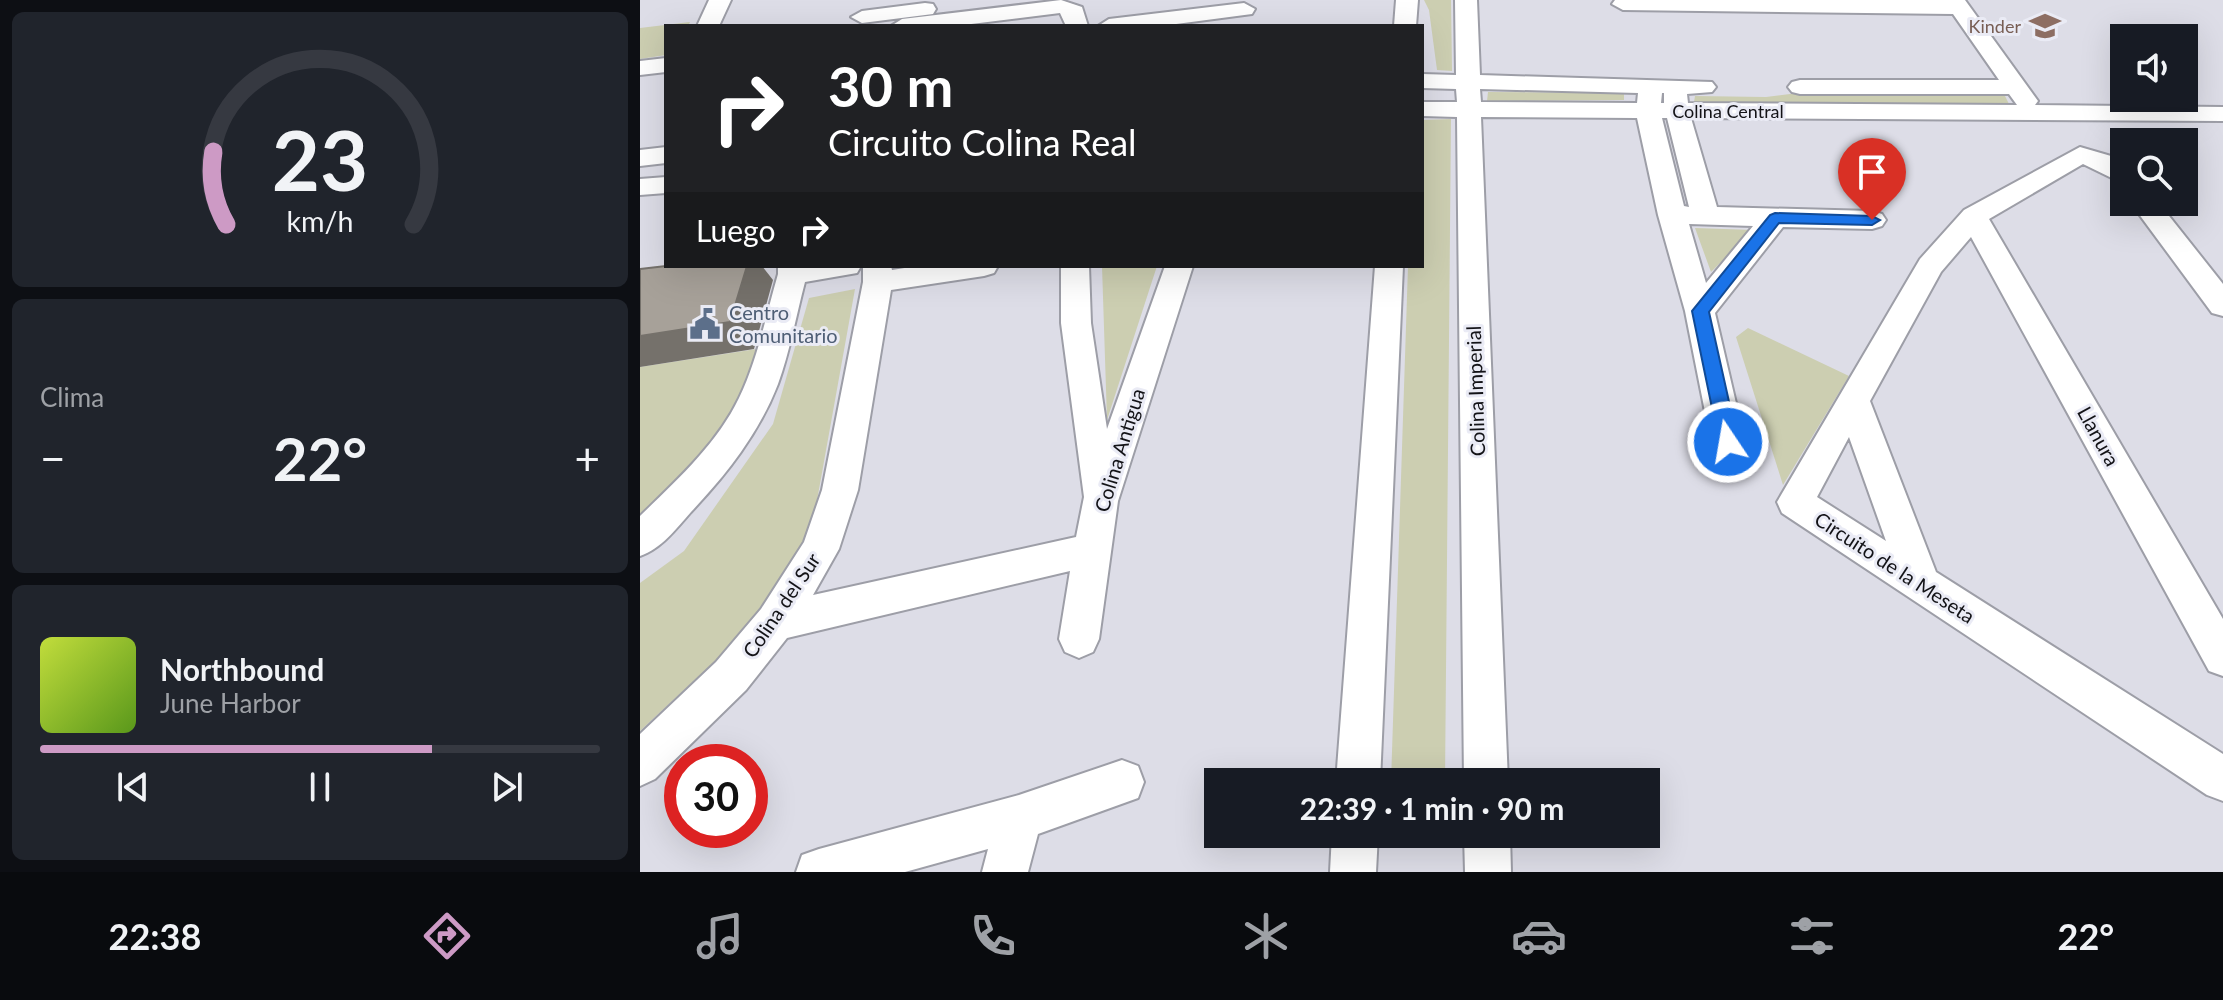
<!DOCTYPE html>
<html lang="es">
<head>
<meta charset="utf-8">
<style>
  :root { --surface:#171b24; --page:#20242c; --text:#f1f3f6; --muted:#9ea1a6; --line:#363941; --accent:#cd9ac5 }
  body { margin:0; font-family:Lato,sans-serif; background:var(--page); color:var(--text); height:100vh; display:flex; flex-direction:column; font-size:30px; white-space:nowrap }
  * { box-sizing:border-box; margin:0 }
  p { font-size:26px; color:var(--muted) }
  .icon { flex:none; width:44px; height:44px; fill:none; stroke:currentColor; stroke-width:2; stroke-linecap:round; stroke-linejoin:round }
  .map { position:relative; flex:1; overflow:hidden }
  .drawer { display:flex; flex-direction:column; gap:12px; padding:12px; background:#0d0f14; width:640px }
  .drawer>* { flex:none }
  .hud { position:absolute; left:24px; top:24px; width:760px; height:244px; border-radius:0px; box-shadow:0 8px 32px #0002; background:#202124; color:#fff; overflow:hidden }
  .tools { position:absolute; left:1470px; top:24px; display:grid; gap:16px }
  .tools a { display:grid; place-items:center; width:88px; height:88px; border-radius:0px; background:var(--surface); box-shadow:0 8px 32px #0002; font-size:40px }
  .speed { position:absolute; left:24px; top:744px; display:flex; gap:16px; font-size:40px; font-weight:700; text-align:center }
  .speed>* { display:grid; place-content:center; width:104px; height:104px; border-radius:50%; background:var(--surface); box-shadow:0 8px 32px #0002; line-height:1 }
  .speed .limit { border:12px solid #d22; background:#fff; color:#111 }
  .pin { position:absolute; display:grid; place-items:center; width:68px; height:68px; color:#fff; margin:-82px -34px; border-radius:50% 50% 50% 0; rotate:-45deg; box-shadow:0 0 8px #0007 }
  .pin .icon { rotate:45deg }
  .me { position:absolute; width:88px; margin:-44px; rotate:348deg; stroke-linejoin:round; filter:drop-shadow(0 0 6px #0008) }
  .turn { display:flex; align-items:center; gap:28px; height:168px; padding:0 32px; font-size:36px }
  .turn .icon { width:104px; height:104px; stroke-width:2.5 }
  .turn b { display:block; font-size:56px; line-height:68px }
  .then { display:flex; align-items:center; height:76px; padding:0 32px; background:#0003; gap:16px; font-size:30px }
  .big { font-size:60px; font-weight:700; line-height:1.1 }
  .drawer .tile { flex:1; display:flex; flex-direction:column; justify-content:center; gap:12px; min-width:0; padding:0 28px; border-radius:12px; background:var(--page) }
  .drawer .dial { align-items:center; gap:0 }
  .dial svg { height:208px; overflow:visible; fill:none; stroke:var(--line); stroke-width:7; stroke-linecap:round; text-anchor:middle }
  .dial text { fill:var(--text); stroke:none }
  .song { display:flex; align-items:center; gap:24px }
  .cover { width:96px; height:96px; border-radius:12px; background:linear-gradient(135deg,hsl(70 70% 55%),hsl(90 70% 35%)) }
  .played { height:8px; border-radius:4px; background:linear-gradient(90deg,var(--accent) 70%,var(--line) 70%) }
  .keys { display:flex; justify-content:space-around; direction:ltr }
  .heat { display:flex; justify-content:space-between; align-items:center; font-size:44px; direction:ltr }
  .trip { position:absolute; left:564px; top:768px; width:456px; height:80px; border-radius:0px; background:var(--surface); box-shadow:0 8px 32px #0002; font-weight:700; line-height:80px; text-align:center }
  .dock { display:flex; height:128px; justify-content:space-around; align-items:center; background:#090b0e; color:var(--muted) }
  .dock .icon { width:56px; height:56px }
  .dock .active { color:var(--accent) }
  .dock b { font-size:36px; color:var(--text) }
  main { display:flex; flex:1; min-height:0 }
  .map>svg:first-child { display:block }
</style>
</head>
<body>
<main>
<section class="drawer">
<div class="tile dial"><svg viewBox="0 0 100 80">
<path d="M14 69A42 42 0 1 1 86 69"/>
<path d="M14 69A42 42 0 0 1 9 41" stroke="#cd9ac5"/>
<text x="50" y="56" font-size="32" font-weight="700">23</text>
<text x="50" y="72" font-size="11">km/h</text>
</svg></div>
<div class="tile"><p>Clima</p>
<div class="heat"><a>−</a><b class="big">22°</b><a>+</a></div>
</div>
<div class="tile">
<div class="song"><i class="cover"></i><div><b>Northbound</b><p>June Harbor</p></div></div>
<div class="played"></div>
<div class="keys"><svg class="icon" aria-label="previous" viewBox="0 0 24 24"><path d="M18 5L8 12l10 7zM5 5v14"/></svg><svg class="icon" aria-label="pause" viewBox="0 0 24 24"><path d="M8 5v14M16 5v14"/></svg><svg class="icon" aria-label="next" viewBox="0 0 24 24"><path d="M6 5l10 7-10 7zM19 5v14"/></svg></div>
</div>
</section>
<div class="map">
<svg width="1583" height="872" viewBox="0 0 1583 872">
  <rect width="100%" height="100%" fill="#dddde7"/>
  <path fill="#ccceb1" d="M784 0H811L812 71 797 70 789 10Z
    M50 22 48 26H26V55L0 59V28Z
    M848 92 984 93V100L847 101Z
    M1150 94 1365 96 1369 104 1054 102 1055 96 1126 97Z
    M811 119 805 782H751L768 266H782V120Z
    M1055 228 1113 230 1071 272Z
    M462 266H517L467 420Z
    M215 289 169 545 120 619 0 731V583L44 551 133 424 169 298Z
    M1108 328 1209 376 1143 485 1096 337Z
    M123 348 87 425 0 523V367Z"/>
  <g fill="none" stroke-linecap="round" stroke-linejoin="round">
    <defs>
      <path id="street" d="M69 0H91L79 26H57Z
        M421 0 442 7 448 26H426L420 13 315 26H251L262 19Z
        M756 0H778L776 26H754Z
        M815 0H837L840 75 1072 82 1076 87 1072 92 1047 94 1048 103 1377 105 1369 94H1160L1152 92 1148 87 1152 82 1160 80H1359L1313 14 983 10 972 4 975 0H1325L1398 101 1395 105 1583 107V121L1051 118 1077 207 1232 211 1242 214 1246 220 1242 226 1232 229 1143 227 1075 313 1105 442 1100 452 1088 456 1076 452 1071 442 1045 311 1018 215 997 118 841 117 868 782H824L817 117 782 116V102H817L816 89 782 88V74L816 75ZM840 89 998 93 997 103 841 102ZM1022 93H1024V103H1021ZM1022 118H1027L1049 207 1044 206ZM1049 224 1113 226 1066 283Z
        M285 3 293 4 296 9 293 14 222 23 211 17 222 11Z
        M604 3 615 9 612 14 521 26H458L469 19Z
        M26 58V72L0 75V61Z
        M26 147V163L0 166V150Z
        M1440 147 1471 156 1484 164V184L1443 164 1349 219 1583 619V676L1569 671 1331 237 1301 272 1230 401 1296 572 1583 754V801L1567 795 1142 513 1137 502 1280 259 1324 210ZM1209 437 1246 541 1177 497Z
        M26 177V193L0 195V179Z
        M1490 202H1518L1583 284V316L1572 313Z
        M138 266H221L217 273 165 282C156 316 150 351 138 384 119 433 87 474 51 512 36 529 21 549 0 556V516C36 481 77 444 99 398 118 359 126 315 138 274Z
        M223 266H251L252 270 277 266H358L354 273 344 276 251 290 218 490 199 549 173 595 436 537 444 497 421 323V266H449L451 323 467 429 525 266H553L478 501 459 639 453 652 439 658 425 652 419 639 430 571 147 638 106 690 15 779 0 786V734L76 662 121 609 164 542 182 490 223 282Z
        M735 266H763L740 782H696Z
        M482 760 498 766 504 782 498 798 398 834 388 872H342L348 849 265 872H156L162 855 179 849 379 795Z
        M692 834H738L736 872H690Z
        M824 834H870L871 872H825Z"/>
    </defs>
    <use href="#street" stroke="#9d9ea7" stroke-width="4"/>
    <use href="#street" fill="#fff" fill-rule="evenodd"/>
  </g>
  <path fill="#75716b" d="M107 266H122L133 280 114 349 0 367V336Z"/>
  <path fill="#a7a199" stroke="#75716b" stroke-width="2" d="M26 266H107L90 322 0 336V269Z"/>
  <path fill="#1a73e8" stroke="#114b97" stroke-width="2" d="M1135 213 1232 216 1240 220 1232 225 1139 223 1069 312 1098 442 1088 449 1079 442 1052 311 1130 215Z"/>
  <defs>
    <symbol id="school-bare" viewBox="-9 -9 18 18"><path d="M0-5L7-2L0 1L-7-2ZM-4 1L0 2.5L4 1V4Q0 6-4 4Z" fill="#8d6e63" stroke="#eaebf5" stroke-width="2.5" paint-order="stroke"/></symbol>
    <symbol id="civic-bare" viewBox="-9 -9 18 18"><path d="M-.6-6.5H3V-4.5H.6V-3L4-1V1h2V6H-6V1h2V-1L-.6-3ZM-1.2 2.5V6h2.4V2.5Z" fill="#5c6f8a" stroke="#eaebf5" stroke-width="2.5" paint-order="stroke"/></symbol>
  </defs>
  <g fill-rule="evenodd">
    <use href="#school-bare" x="1383" y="4" width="44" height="44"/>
    <use href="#civic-bare" x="43" y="302" width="44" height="44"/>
  </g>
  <g text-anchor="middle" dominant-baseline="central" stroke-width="6" stroke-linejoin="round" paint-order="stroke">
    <g font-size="18" fill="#785e54" stroke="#eaebf5" text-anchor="end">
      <text x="1381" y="26">Kinder</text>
    </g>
    <g font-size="18" fill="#131317" stroke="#eaebf5">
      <text x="1088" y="111">Colina Central</text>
    </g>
    <g font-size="20" fill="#4e5e75" stroke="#eaebf5" text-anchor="start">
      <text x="89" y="312">Centro<tspan x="89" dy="23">Comunitario</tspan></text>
    </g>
    <g font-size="20" fill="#131317" stroke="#eaebf5">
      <text transform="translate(835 391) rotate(-92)">Colina Imperial</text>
      <text transform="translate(1459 436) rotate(61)">Llanura</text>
      <text transform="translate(479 450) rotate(-73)">Colina Antigua</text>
      <text transform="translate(1255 567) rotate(33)">Circuito de la Meseta</text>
      <text transform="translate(141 605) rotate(-56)">Colina del Sur</text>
    </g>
  </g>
</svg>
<div class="tools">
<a><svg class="icon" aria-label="sound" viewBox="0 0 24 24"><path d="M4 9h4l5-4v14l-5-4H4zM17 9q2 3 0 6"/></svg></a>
<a><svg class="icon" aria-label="search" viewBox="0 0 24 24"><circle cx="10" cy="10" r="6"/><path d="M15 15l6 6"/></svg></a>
</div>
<div class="speed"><div class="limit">30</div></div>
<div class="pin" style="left:1232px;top:220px;background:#d93025"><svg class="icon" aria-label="arrive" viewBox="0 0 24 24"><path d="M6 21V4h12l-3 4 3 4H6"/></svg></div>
<svg class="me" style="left:1088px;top:442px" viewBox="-20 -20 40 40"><circle r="17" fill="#1a73e8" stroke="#fff" stroke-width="3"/><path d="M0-11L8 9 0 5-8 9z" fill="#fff"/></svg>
<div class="trip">22:39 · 1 min · 90 m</div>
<div class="hud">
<div class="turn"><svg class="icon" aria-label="right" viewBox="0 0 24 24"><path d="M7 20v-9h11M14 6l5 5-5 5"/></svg><div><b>30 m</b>Circuito Colina Real</div></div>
<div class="then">Luego<svg class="icon" aria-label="right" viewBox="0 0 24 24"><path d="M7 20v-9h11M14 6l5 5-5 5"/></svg></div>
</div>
</div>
</main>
<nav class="dock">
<b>22:38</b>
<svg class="icon active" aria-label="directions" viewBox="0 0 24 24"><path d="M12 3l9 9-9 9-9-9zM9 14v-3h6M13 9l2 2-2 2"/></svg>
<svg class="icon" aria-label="music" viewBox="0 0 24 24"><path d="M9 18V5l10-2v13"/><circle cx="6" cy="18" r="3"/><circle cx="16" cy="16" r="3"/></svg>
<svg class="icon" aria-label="phone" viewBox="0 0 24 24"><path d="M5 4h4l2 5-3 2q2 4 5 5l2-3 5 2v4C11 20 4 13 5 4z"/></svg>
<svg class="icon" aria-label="climate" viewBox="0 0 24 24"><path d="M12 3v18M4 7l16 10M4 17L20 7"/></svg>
<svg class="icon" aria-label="car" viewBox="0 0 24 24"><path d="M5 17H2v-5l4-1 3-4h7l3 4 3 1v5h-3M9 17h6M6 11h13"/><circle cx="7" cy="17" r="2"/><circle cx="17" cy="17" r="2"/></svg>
<svg class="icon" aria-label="filters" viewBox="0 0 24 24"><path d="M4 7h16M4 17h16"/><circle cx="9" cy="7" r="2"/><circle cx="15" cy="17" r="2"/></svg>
<b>22°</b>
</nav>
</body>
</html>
